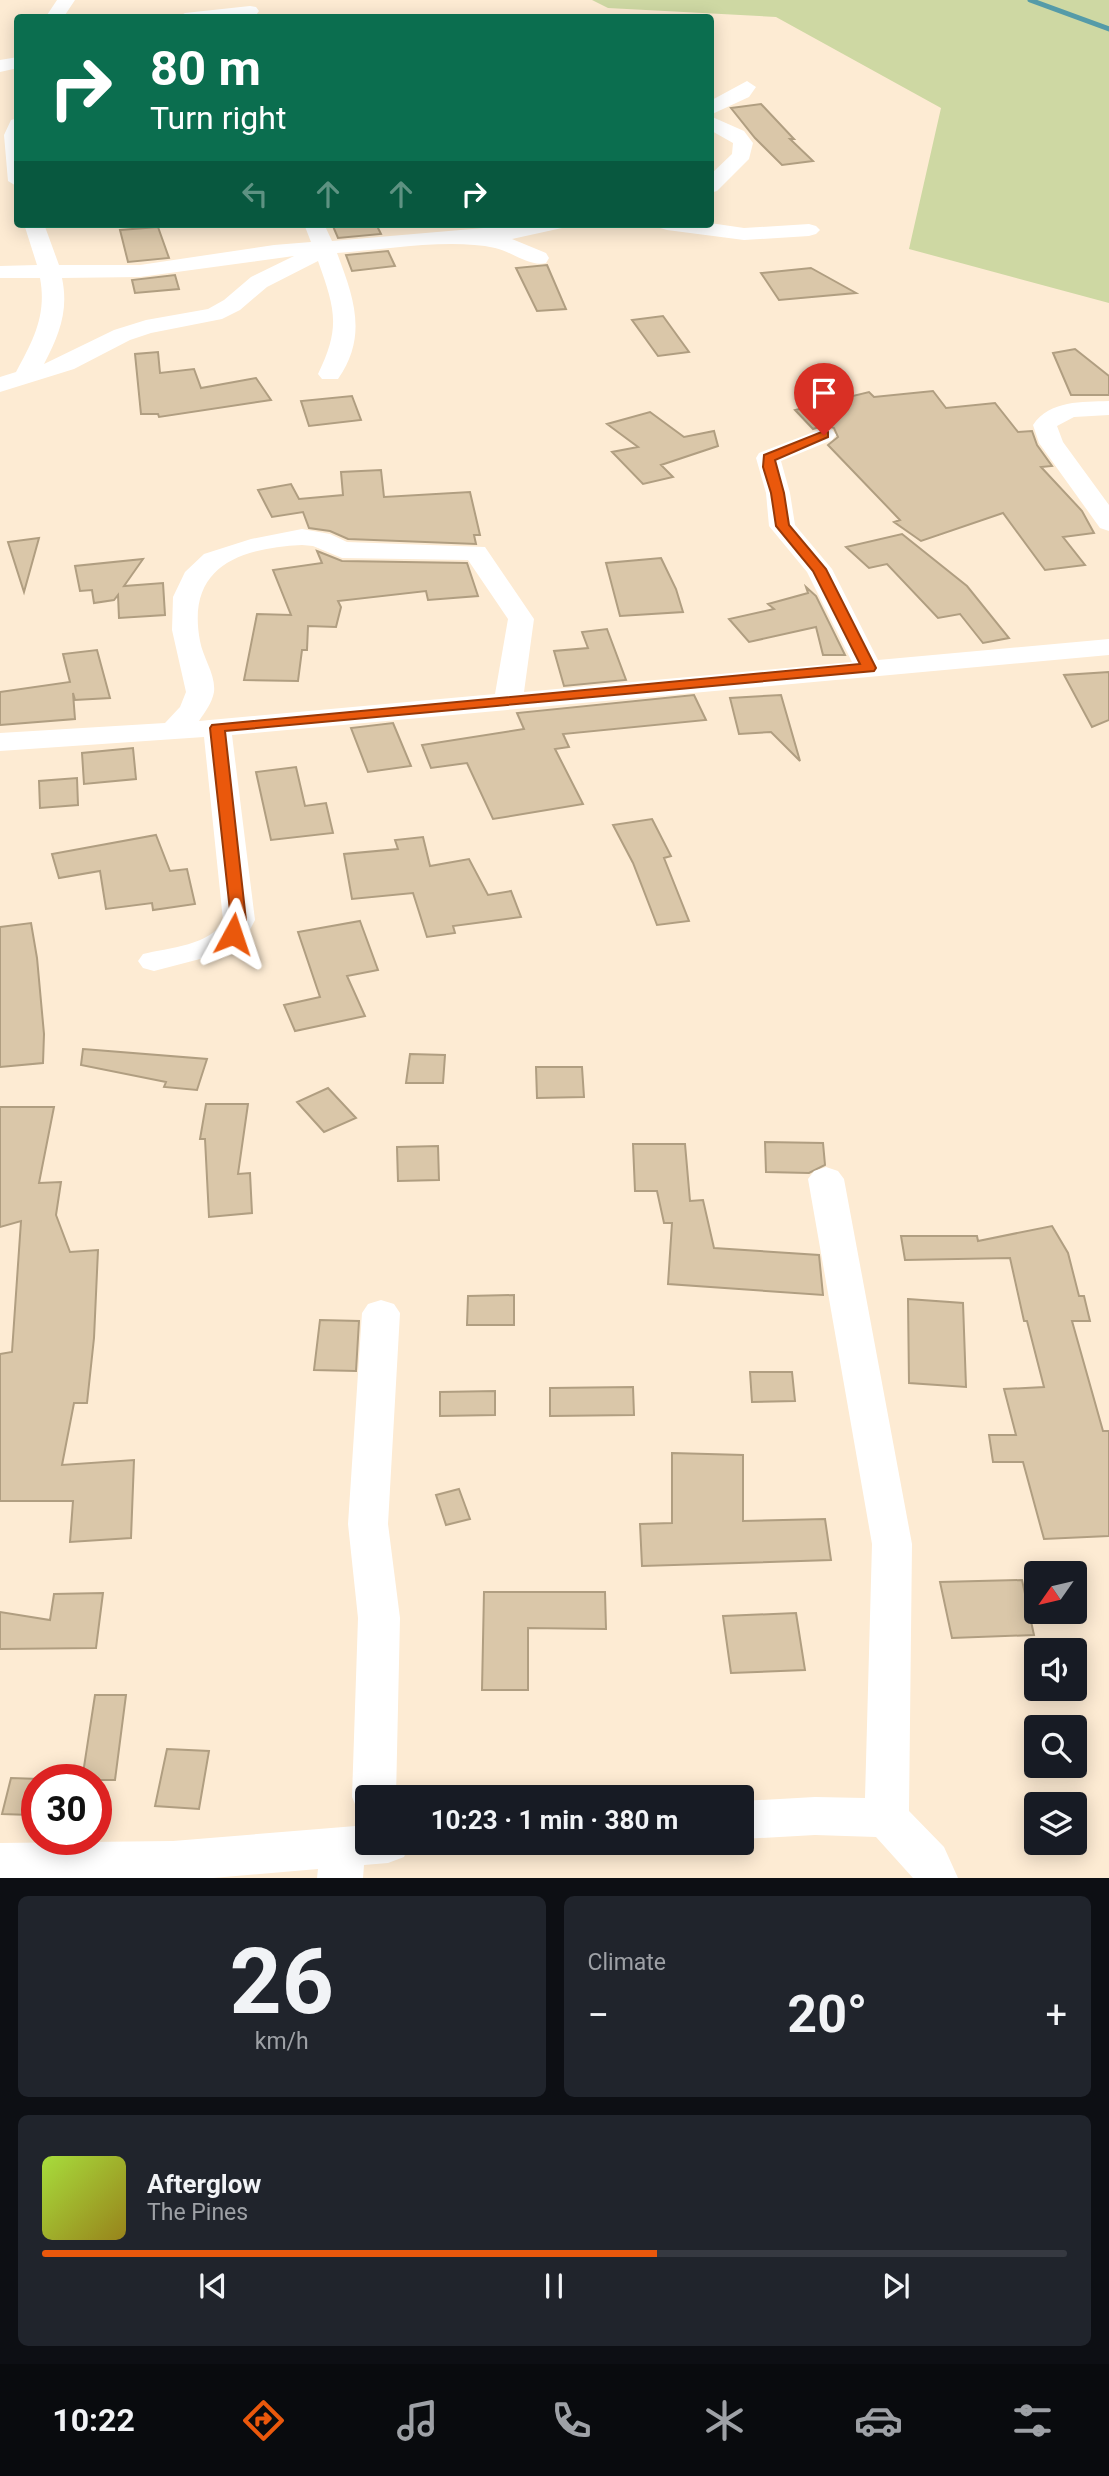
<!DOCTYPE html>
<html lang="en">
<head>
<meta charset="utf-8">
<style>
  :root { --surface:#171b24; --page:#20242c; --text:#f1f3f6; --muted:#9ea1a6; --line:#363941; --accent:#ea580c }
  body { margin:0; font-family:Roboto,sans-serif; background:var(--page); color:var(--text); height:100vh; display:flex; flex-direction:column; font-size:26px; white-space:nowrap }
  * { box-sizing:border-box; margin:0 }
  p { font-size:23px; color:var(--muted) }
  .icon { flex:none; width:38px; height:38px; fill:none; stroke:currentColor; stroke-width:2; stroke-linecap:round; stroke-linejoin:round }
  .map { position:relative; height:1878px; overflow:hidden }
  .panel { display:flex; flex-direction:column; gap:18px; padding:18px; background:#0d0f14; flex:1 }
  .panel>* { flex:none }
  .top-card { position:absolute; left:14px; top:14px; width:700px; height:214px; border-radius:7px; box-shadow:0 4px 18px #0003; background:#0b6e4f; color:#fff; overflow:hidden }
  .needle { width:46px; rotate:236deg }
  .tools { position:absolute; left:1024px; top:1561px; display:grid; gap:14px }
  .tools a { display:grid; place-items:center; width:63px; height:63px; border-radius:7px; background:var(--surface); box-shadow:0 4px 18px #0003; font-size:35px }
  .speed { position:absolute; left:21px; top:1764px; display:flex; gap:14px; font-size:35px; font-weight:700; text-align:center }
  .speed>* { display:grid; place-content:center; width:91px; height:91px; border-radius:50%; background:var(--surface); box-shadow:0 4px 18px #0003; line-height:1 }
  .speed .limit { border:10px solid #d22; background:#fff; color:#111 }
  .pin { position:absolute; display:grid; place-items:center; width:60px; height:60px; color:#fff; margin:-72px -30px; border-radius:50% 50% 50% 0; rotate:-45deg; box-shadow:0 0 7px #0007 }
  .pin .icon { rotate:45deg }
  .me { position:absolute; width:77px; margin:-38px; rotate:5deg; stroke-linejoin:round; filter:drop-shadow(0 0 5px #0008) }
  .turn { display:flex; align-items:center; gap:24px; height:147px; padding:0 21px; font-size:32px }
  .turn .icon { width:91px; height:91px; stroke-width:2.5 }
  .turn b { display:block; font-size:49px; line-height:60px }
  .lanes { display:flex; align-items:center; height:66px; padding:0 21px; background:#0003; justify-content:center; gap:35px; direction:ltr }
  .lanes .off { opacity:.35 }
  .big { font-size:52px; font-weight:700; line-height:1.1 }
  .panel .card { flex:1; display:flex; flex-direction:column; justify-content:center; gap:10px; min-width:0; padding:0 24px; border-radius:10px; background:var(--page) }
  .panel .dial { align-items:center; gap:0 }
  .dial b { font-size:91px; line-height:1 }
  .song { display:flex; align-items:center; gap:21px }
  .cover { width:84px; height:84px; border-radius:10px; background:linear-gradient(135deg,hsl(80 70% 55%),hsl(50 70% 35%)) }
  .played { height:7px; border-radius:4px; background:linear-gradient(90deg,var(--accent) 60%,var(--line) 60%) }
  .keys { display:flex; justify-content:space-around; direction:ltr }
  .heat { display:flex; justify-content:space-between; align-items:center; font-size:38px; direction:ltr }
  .panel .tiles { flex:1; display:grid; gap:18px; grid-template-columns:1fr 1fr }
  .card:last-child { grid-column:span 2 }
  .trip { position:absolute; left:355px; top:1785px; width:399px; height:70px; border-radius:7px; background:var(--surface); box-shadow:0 4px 18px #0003; font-weight:700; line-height:70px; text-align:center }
  .dock { display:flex; height:112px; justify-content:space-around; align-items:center; background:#090b0e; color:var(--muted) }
  .dock .icon { width:49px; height:49px }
  .dock .selected { color:var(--accent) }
  .dock b { font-size:32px; color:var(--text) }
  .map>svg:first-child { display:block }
</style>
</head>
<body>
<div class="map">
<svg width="1109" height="1878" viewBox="0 0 1109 1878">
  <rect width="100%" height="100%" fill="#fdebd3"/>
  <path fill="#ced8a3" d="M592 0H1109V303L909 249 941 108 776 17 608 8Z"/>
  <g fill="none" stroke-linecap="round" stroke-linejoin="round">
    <path stroke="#559ba8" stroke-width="5" d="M1030 0 1109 29"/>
  </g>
  <path fill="#dac7a9" stroke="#b09e81" stroke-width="2" d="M761 104 794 139H790L813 161 782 165 755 138 731 108Z
    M332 224H376L381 234 338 238Z
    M158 227 169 258 128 262 120 230Z
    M388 251 395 266 352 271 346 255Z
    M547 265 566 309 537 311 516 268Z
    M811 268 856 293 779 300 761 273Z
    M175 275 179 289 135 293 132 280Z
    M663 316 689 352 658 356 632 320Z
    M1075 349 1109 376V395H1071L1053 353Z
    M158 352 160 373 194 369 201 388 256 378 271 400 159 417 158 414H141L135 354Z
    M933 391 946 408 995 403 1018 432 1032 431 1037 445 1052 466 1041 467 1082 511 1094 533 1063 537 1085 565 1045 570 1003 513 921 541 894 522 900 520 828 445 838 437 834 428 825 425 813 429 795 410 869 392 874 397Z
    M352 396 361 420 309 426 301 401Z
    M650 412 684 437 714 431 718 446 661 465 673 477 643 484 612 452 638 447 607 424Z
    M381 470 384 497 470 492 480 535H474L476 544 348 539 330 531 309 528 303 512 272 517 258 490 291 484 299 499 343 495 341 472Z
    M902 534 967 586 1009 638 983 643 960 614 938 618 887 564 869 568 846 547Z
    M39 538 24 592 8 542Z
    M317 551 342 561 467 563 478 596 428 600 426 591 338 601 341 607 336 627 308 626 307 650H302L298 681 244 680 257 614 291 615 273 570 322 563Z
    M661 558 676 589 683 612 620 616 606 563Z
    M143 559 124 586 163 583 165 615 119 618 118 595 114 600 94 603 92 590 80 591 75 566Z
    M806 587 816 596 845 655H823L816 627 749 642 729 619 774 609 768 604 808 593Z
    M607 629 626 680 564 686 554 651 588 648 582 632Z
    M97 650 110 698 75 700 73 693 75 719 0 725V692L70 682 63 654Z
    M1109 672V720L1092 727 1064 675Z
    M694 695 706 720 563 734 569 747 555 749 583 804 493 819 467 763 431 768 422 745 524 729 517 713Z
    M781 695 800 761 771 732 739 734 730 698Z
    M393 723 411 766 368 772 351 728Z
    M133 748 136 779 84 784 82 753Z
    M296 767 305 806 326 803 333 833 271 840 256 772Z
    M77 778 78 805 40 808 39 781Z
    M652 819 671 856 664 858 689 921 657 925 633 863 613 825Z
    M156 835 170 871 187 869 195 904 153 910 152 903 106 909 100 871 59 878 52 854Z
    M423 837 430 866 469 859 488 895 511 891 521 917 453 926 455 933 427 937 413 893 352 899 344 854 398 849 395 840Z
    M360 921 378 970 347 976 365 1016 295 1031 284 1005 320 997 298 932Z
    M31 923 37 958 44 1034 43 1063 0 1067V927Z
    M83 1049 207 1059 197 1090 164 1087 166 1082 81 1065Z
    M410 1054 445 1055 443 1083H406Z
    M536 1067H582L584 1097 537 1098Z
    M328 1088 356 1118 324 1132 297 1102Z
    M206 1104H248L238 1174 250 1173 252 1213 209 1217 205 1139H200Z
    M0 1107H54L39 1183 61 1182 56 1215 70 1252 98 1250 94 1338 87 1403H74L62 1465 134 1460 131 1538 70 1542 73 1501H0V1354L12 1352 21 1221 0 1227Z
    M765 1142 823 1143 825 1165 809 1173 766 1172Z
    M633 1144H685L690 1201 703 1200 714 1248 819 1255 823 1295 668 1284 672 1223H664L657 1191H635Z
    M438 1146 439 1180 398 1181 397 1147Z
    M1052 1226 1068 1253 1079 1296H1084L1090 1321H1072L1103 1431H1109V1536L1044 1539 1023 1462H993L989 1435H1016L1004 1389 1044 1387 1027 1321H1024L1010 1258 905 1260 901 1236H977L978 1241Z
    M514 1295V1325H467L468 1296Z
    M908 1299 963 1303 966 1387 909 1383Z
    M320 1320 359 1321 356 1371 314 1370Z
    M750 1372H792L795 1401 752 1402Z
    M633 1387 634 1415 550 1416V1388Z
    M495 1391V1415L440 1416V1392Z
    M672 1453 743 1455V1521L825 1519 831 1560 642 1566 640 1524 672 1523Z
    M459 1489 470 1519 446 1525 436 1495Z
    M1022 1580 1034 1635 952 1638 940 1582Z
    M484 1592H605L606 1629 528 1628V1690H482Z
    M103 1593 96 1648 0 1649V1612L50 1620 54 1594Z
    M796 1613 805 1670 731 1673 723 1616Z
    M95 1695H126L115 1780H82Z
    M167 1749 209 1751 199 1809 155 1806Z
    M11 1778 40 1779 37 1780 31 1815 2 1814Z"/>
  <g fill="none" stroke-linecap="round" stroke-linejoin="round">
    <path fill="#fff" fill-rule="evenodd" d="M57 0H75L63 18H45Z
      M250 6 256 7 259 11 256 15 239 18H176L185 13Z
      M18 57V68L0 72V60Z
      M747 81 756 87 749 97 710 115V101Z
      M710 116 744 131 753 143 749 159 717 191 710 193V175L732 154 733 143 710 130Z
      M18 118V187L8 181 4 135 11 120Z
      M710 223 744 228 809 224 816 226 820 230 816 234 809 236 744 240 667 230 660 228 657 224Z
      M24 224H44L59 265H140L274 245 311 242 304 224H324L332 241 530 224H565L562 228 512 239 546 253 549 258 546 263C529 267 511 251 495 248 449 238 384 250 337 253 354 298 368 336 338 379H322L318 374C341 327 335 309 318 261L267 287 240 310 222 319 151 333 130 340 74 369 0 392V377L16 372C33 341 47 315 40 278H0V266L37 265ZM294 256 251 277 224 300 208 309 146 320 114 330 44 364C59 335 69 311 62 278L140 277Z
      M1109 401V415L1074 417 1057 426 1063 442 1109 505V531L1100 528 1039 443 1033 425C1050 400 1082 402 1109 401Z
      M824 428 832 430 836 435 832 440 781 461 790 493 795 525 832 569 878 660 1109 639V655L232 735 255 920 244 941 223 953 154 971 143 968 138 961 143 954C167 948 213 945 223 920L204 737 0 751V733L165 723 180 707 186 692 172 630 173 597 185 572 204 554 251 539 302 529 330 534 347 542 485 547 534 619 524 692 852 662 807 572 769 526 766 493 756 458 759 453ZM302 545 313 546 342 558 468 560 508 619 495 694 199 721C205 712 212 703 214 692 216 675 203 658 200 641 186 567 239 548 302 545Z
      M826 1167 838 1171 844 1179 912 1544 909 1811 944 1847 958 1878H913L876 1837 815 1835 742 1839V1801L815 1797 865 1798 872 1544 808 1179 814 1171Z
      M381 1300 394 1304 400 1313 388 1524 400 1618 396 1797H368V1814L358 1811 352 1797 358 1618 348 1524 362 1313 368 1304Z
      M368 1825V1843H410L404 1857 388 1863 364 1865 363 1878H317L318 1869 213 1878H0V1843L173 1841Z"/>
  </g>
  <path fill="#ea580c" stroke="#983908" stroke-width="2" d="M824 431 828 432V437L775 460 784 493 789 525 826 569 876 668 874 671 225 731 246 920 239 938H227L225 934 231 920 210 728 212 725 860 664 813 571 776 526 771 493 763 467 764 455Z"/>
</svg>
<div class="tools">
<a><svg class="needle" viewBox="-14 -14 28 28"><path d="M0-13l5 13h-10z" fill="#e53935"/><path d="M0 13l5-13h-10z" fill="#9ea1a6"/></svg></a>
<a><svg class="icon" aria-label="sound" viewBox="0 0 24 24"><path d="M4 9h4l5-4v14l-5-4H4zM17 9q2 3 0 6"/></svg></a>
<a><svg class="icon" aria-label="search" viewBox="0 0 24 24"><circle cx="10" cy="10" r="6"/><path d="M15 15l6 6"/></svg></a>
<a><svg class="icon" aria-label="layers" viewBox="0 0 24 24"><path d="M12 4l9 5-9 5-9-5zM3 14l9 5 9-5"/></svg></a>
</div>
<div class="speed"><div class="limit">30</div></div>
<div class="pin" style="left:824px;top:435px;background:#d93025"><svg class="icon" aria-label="arrive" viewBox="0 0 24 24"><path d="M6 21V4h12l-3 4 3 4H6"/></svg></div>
<svg class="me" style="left:233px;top:934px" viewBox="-20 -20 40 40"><path d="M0-17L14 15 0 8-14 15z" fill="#ea580c" stroke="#fff" stroke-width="4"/></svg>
<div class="trip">10:23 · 1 min · 380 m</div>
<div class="top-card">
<div class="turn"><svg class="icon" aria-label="right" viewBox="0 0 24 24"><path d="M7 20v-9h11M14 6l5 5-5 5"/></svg><div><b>80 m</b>Turn right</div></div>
<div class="lanes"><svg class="icon off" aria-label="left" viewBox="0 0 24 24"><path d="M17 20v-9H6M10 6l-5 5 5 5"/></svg><svg class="icon off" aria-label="ahead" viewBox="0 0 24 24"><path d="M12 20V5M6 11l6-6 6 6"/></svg><svg class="icon off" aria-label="ahead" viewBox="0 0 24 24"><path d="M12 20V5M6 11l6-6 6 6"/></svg><svg class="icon" aria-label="right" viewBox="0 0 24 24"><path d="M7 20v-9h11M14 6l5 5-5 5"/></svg></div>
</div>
</div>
<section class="panel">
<div class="tiles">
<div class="card dial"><b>26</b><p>km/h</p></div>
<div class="card"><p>Climate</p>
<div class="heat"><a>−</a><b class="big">20°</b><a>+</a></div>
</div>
<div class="card">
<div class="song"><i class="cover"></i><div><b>Afterglow</b><p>The Pines</p></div></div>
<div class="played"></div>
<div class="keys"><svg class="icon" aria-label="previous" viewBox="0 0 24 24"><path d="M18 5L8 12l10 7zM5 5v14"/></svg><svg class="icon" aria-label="pause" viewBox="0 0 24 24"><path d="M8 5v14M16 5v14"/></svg><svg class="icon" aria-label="next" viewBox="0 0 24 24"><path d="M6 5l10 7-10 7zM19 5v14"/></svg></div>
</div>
</div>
</section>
<nav class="dock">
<b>10:22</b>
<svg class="icon selected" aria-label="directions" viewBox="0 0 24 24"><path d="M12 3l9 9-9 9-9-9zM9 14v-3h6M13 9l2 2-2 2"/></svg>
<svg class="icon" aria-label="music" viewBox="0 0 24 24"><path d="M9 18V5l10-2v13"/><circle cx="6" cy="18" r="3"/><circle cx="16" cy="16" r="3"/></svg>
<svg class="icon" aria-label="phone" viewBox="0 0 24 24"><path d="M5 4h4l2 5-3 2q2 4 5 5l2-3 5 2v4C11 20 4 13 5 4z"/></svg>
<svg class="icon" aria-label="climate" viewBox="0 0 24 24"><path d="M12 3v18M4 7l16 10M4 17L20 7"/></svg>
<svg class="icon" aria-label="car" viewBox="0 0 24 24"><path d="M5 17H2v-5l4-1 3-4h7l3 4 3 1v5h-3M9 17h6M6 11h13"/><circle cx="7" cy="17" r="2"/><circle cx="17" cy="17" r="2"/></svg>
<svg class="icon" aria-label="filters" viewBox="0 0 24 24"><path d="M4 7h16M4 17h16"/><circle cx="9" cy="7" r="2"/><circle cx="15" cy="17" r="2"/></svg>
</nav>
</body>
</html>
